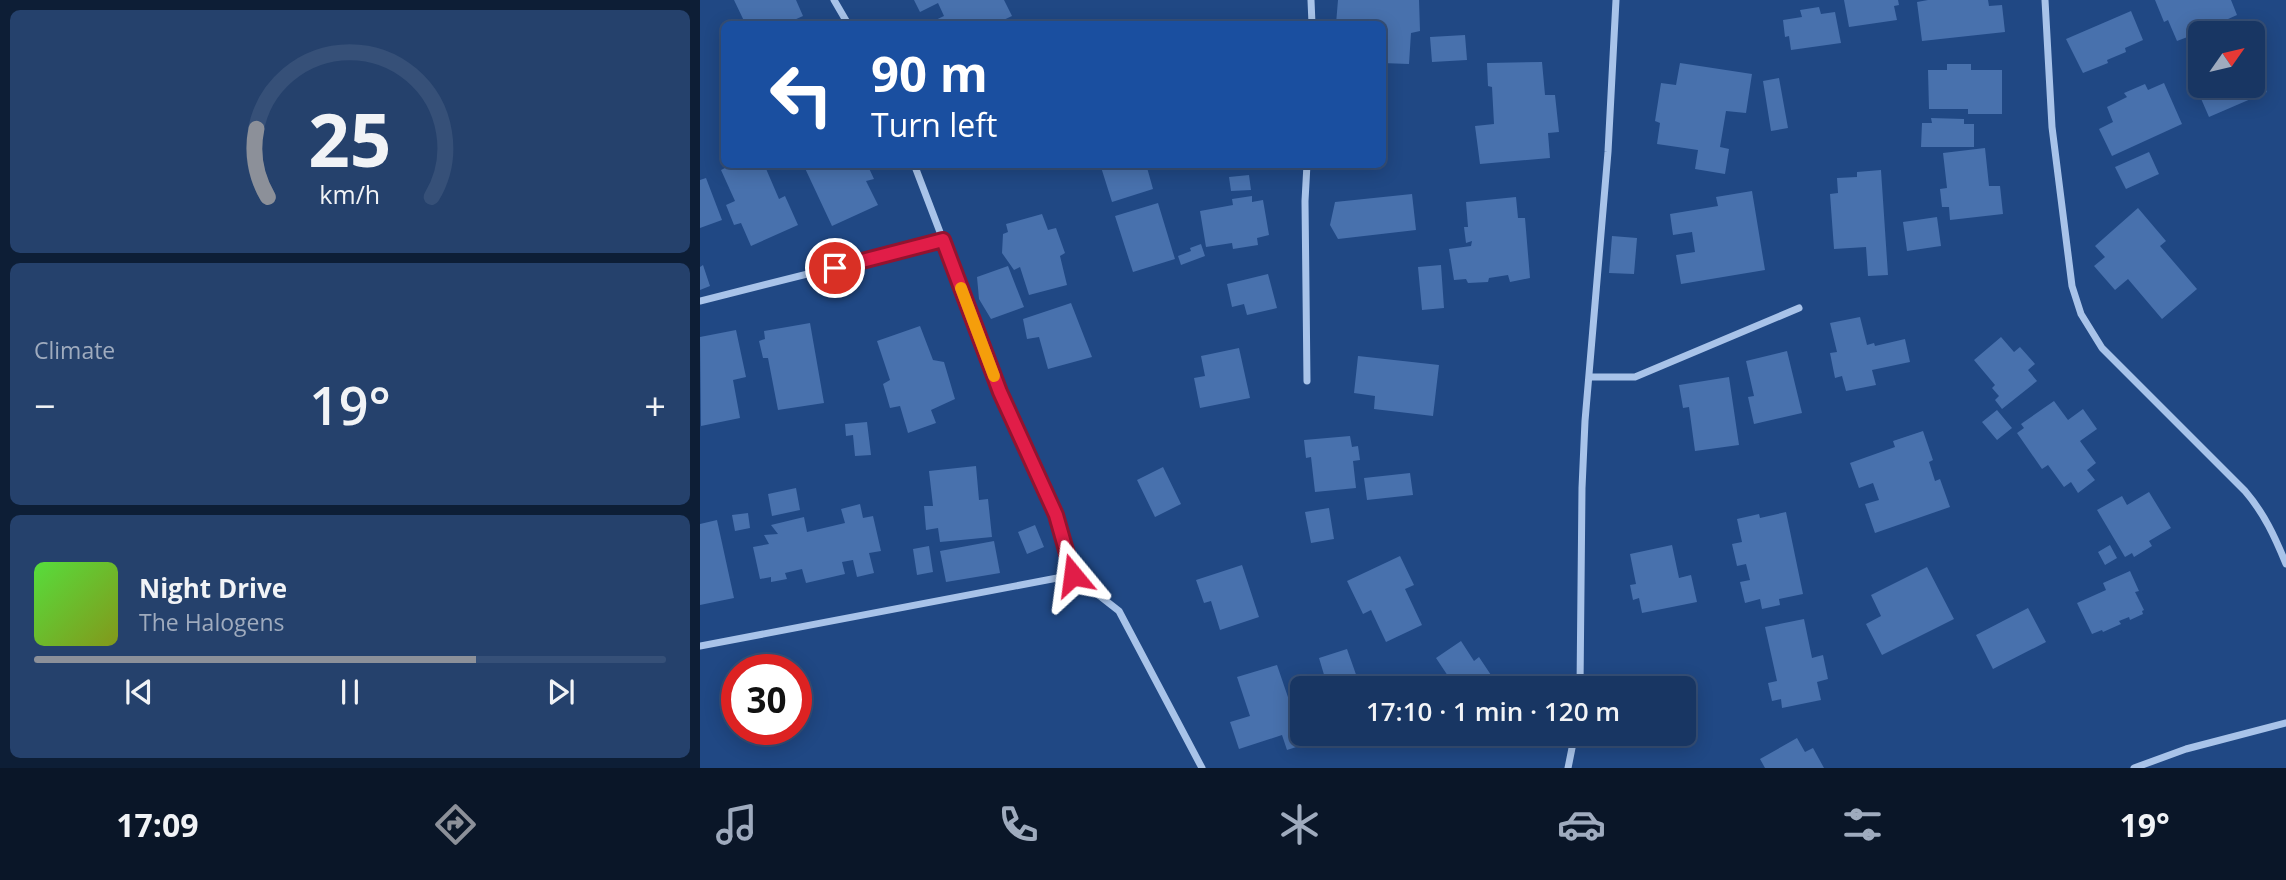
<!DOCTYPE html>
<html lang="en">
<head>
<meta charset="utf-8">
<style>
  :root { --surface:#183663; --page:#25416c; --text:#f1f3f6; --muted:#9fabbe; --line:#365078; --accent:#8c9099 }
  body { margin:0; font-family:"Open Sans",sans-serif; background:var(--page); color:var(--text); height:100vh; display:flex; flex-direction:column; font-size:26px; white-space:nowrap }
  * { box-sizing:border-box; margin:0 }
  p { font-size:23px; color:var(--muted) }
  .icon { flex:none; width:38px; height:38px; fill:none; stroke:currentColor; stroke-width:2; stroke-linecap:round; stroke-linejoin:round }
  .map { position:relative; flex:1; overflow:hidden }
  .side { display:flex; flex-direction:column; gap:10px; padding:10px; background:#0d1e36; width:700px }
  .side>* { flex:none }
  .banner { position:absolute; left:21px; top:21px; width:665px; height:147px; border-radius:10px; box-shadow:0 4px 18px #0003,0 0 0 2px var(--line); background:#1a4fa0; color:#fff; overflow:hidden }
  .needle { width:46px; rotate:56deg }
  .buttons { position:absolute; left:1488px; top:21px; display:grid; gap:14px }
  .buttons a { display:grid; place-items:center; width:77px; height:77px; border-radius:10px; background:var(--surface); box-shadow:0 4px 18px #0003,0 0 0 2px var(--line); font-size:35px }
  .speed { position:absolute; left:21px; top:654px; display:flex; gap:14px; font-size:35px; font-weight:700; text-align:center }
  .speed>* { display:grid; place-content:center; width:91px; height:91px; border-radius:50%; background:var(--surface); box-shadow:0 4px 18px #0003,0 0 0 2px var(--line); line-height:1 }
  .speed .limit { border:10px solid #d22; background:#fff; color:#111 }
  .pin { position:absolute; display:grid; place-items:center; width:60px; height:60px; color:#fff; margin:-30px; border:4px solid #fff; border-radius:50%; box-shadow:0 2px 7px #0007 }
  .me { position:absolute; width:77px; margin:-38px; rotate:344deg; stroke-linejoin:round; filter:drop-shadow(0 0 5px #0008) }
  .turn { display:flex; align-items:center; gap:24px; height:147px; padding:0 35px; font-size:32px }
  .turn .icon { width:91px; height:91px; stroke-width:2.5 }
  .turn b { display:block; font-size:49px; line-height:60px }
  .big { font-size:52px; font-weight:600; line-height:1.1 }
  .side .widget { flex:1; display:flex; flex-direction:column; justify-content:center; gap:10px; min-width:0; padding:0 24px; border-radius:10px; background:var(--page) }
  .side .dial { align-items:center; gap:0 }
  .dial svg { height:182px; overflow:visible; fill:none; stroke:var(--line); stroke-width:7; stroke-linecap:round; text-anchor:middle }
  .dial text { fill:var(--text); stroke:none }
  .song { display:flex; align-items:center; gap:21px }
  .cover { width:84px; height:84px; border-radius:10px; background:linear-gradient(135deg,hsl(110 70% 55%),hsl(70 70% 35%)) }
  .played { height:7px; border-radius:4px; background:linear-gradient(90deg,var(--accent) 70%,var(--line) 70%) }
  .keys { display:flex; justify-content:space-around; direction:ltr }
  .heat { display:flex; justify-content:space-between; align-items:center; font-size:38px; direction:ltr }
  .trip { position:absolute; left:590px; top:676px; width:406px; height:70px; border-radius:10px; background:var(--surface); box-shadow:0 4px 18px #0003,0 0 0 2px var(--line); font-weight:600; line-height:70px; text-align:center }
  .tab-bar { display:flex; height:112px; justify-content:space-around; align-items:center; background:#0a1628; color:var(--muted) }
  .tab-bar .icon { width:49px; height:49px }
  .tab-bar .selected { color:var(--accent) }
  .tab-bar b { font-size:32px; color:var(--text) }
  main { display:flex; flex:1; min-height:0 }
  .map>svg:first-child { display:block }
</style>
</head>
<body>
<main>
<section class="side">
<div class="widget dial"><svg viewBox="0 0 100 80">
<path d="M14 69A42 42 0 1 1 86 69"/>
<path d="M14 69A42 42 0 0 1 9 39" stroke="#8c9099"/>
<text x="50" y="56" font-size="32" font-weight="700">25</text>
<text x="50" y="72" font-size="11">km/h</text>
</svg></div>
<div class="widget"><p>Climate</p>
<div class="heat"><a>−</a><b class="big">19°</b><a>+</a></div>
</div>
<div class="widget">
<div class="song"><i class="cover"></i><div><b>Night Drive</b><p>The Halogens</p></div></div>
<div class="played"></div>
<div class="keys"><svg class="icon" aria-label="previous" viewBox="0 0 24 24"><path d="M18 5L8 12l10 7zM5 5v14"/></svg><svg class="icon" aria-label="pause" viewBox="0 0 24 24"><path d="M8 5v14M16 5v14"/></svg><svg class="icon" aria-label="next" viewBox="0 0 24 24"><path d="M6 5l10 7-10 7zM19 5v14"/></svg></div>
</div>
</section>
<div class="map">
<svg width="1586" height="768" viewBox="0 0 1586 768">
  <rect width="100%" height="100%" fill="#204884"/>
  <path fill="#4871ad" d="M34 0H96L103 16 85 24H41L45 23Z
    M214 0H304L312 16 295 24H227L244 16 238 3 220 12Z
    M638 0H719L720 31 711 33 709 64 682 63V24H636Z
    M1144 0H1198L1199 5 1194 6 1197 20 1149 27Z
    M1228 0H1288L1289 6 1302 5 1305 32 1222 41 1217 2Z
    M1455 0H1531L1537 15 1517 24 1519 28 1506 33H1498L1477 41 1468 20 1464 22Z
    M1119 7 1121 14 1135 12 1141 43 1091 50 1089 36 1085 37 1083 20 1102 17 1100 10Z
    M1431 11 1443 40 1425 48 1426 52 1407 60 1408 63 1383 73 1366 39Z
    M765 35 767 60 732 62 730 37Z
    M1552 57 1567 92 1509 117 1489 71 1500 66V86H1552Z
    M842 62 845 95H855L859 132 848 133 850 158 780 164 775 126 794 124 792 87 788 86 787 63Z
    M980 63 1052 74 1046 113 1026 111 1020 147 1029 149 1025 174 995 169 998 150 957 144 960 123 955 121 961 83 976 85Z
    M1247 64H1271V70H1302V114H1268V109H1229L1228 70H1247Z
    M1079 78 1088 128 1071 131 1063 81Z
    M1464 83 1482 124 1412 156 1399 129 1413 122 1407 107 1427 97 1424 93 1445 84 1448 90Z
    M1231 118 1264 119V124H1274V147H1221L1222 123H1232Z
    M1285 148 1289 186H1300L1303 214 1250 220 1249 207H1242L1240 189 1247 188 1243 153Z
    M1449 152 1459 174 1426 189 1415 167Z
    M33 164H64L79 199 85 196 98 225 51 246 41 223 34 225 26 205 35 201 21 170Z
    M103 164H167L174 179 166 181 178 205 132 226Z
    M400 164H446L453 189 412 202Z
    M1181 170 1188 275 1168 276 1166 247 1134 249 1130 194 1138 193 1137 178 1157 177V172Z
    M549 175 551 190 531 191 529 177Z
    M6 178 22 220 0 228V180Z
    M1052 191 1065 270 981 284 976 255 995 252 992 232 973 235 970 214 1018 206 1016 197Z
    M712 194 716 230 638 239 630 225 635 202Z
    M552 196V202L563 200 569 235 557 238 558 245 533 249 532 243 506 247 500 211 533 205 532 199Z
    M816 197 818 218H825L830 278 810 282 808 275 789 278 788 282 768 283 766 279 754 280 749 249 771 246 772 241 766 243 764 227H768L766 202Z
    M458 203 475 259 433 272 415 216Z
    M1438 208 1466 241 1460 246 1497 289 1462 319 1428 279 1415 290 1394 266 1405 257 1395 246Z
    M342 214 348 230 356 228 365 253 360 256 367 285 329 295 320 267 314 270 302 253 303 234 308 232 306 224Z
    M1237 217 1241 246 1207 251 1203 222Z
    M912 236 937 238 934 274 909 273Z
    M501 244 505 256 481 265 478 256 491 251 490 248Z
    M3 265 10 286 0 290V267Z
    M741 265 744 308 722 310 718 267Z
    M308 266 324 307 291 319 279 299 277 277Z
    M568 274 577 308 547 315 544 304 532 307 527 284Z
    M371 303 392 357 348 369 339 337 327 339 323 319Z
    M1160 317 1167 345 1174 343 1175 346 1205 339 1210 362 1172 370 1176 385 1146 391 1142 376 1135 378 1130 353 1137 352 1130 323Z
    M110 323 124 403 78 410 68 358H63L59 341 65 339 64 331Z
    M220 326 233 360 244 362 255 399 231 410 236 423 208 433 200 406 190 408 183 384 190 380 177 341Z
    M36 330 46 377 33 380 40 418 1 426 0 337Z
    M1301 337 1314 352 1320 347 1335 364 1328 370 1337 381 1302 409 1295 400 1299 396 1292 388 1295 385 1274 360Z
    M539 348 550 398 500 408 494 378 505 376 501 356Z
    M1087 351 1102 413 1054 424 1048 397 1054 396 1046 361Z
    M658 356 739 365 733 416 674 409 675 396 654 393Z
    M1029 377 1039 445 995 451 989 407 983 408 979 385Z
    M1354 401 1368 420 1383 409 1397 429 1380 441 1396 463 1387 470 1395 480 1378 493 1371 482 1364 487 1348 465 1342 469 1317 433 1324 428 1321 424Z
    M1297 410 1312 428 1297 440 1282 422Z
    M167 422 171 455 155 456 153 435 146 436 145 424Z
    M1223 431 1233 460 1229 462 1235 481 1240 479 1250 507 1175 533 1165 504 1179 500 1173 483 1159 488 1150 463 1195 447 1193 441Z
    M650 436 652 447 658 446 660 460 653 461 656 488 615 492 611 457 606 458 604 440Z
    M276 466 279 500 288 499 292 537 240 542 238 528 226 530 224 506H233L229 471Z
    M463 467 481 504 455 517 437 480Z
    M710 473 713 495 667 500 664 478Z
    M96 488 100 510 72 516 68 494Z
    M1449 492 1471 528 1449 541 1452 546 1434 557 1432 553 1425 557 1397 510 1422 496 1427 505Z
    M160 504 163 518 173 516 181 551 169 553 174 573 157 577 153 560 142 562 145 574 106 583 102 569 85 573 87 579 71 582V577L60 579 53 547 69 544 64 535 78 534 71 525 104 517 107 532 145 523 141 509Z
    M629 508 634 539 611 543 605 512Z
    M1086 512 1103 594 1079 599 1080 605 1062 609 1060 599 1045 603 1040 582 1050 580 1046 564 1037 566 1032 544 1042 542 1037 519 1059 514 1060 518Z
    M48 513 50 528 35 531 32 515Z
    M17 520 34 598 0 605V524Z
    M335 525 344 547 327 554 318 532Z
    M294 541 300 573 246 582 240 551Z
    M972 545 979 578 991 575 997 602 942 613 939 598 933 600 930 585 936 584 930 554Z
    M1410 545 1417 558 1405 565 1398 552Z
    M229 546 233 572 217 575 213 549Z
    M700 556 714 585 705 589 722 625 686 642 671 610 663 614 647 581Z
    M542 565 559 617 520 630 511 601 504 603 496 580Z
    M1227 567 1254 619 1182 655 1166 624 1181 616 1171 595Z
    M1430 571 1439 591 1435 592 1444 610 1442 611 1443 614 1430 620 1429 617 1419 621 1421 624 1403 632 1402 630 1392 634 1377 603 1406 590 1403 583Z
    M1328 608 1346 642 1293 669 1276 635Z
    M1104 619 1112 658 1123 655 1128 679 1117 682 1121 700 1082 708 1081 699 1072 701 1068 683 1077 681 1065 627Z
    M761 641 774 661 779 657 791 675 772 688H756L736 658Z
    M647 649 659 683 643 688H628L619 658Z
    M577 665 590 703 602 699V733H615L618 740 587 750 582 735 539 749 530 722 550 716 537 677Z
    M624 733H650V734L626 742Z
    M1097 738 1105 752 1113 748 1124 768H1065L1060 759Z"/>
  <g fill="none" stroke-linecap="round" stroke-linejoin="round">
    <path stroke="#a8c3e9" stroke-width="7" d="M134 0 148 24
      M611 0 612 24
      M1345 0 1352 127 1372 286 1381 314 1402 348 1545 491C1564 513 1575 537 1586 564
      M214 164 301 392 356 515 373 575 419 611 502 768
      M607 164 605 201 607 381
      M0 301 243 240
      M890 377H935L1099 308
      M0 646 373 575
      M880 688 882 488 885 421 908 152 916 0
      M868 768 875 733
      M1434 768 1486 749 1586 723"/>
  </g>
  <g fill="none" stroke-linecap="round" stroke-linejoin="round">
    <defs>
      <path id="route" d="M135 268 243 240 300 392 356 515 373 575"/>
    </defs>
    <use href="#route" stroke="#92132f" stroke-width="18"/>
    <use href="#route" stroke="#e11d48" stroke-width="12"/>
    <path stroke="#f59e0b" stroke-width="12" d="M261 288 294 376"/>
  </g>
</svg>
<div class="buttons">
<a><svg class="needle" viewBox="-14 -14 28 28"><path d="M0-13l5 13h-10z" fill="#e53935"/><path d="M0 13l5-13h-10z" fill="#9fabbe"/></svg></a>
</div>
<div class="speed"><div class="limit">30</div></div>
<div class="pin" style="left:135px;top:268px;background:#d93025"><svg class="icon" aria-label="arrive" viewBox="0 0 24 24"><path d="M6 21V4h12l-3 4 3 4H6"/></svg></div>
<svg class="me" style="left:373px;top:575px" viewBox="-20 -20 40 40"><path d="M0-17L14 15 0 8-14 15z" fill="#e11d48" stroke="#fff" stroke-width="4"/></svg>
<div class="trip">17:10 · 1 min · 120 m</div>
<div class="banner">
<div class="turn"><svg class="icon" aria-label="left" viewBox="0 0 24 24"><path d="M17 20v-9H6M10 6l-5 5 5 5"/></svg><div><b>90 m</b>Turn left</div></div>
</div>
</div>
</main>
<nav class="tab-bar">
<b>17:09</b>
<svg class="icon selected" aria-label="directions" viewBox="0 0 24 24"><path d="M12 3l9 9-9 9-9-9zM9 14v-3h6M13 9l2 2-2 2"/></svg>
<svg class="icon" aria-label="music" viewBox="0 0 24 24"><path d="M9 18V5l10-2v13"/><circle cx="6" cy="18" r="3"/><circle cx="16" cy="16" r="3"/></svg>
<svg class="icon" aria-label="phone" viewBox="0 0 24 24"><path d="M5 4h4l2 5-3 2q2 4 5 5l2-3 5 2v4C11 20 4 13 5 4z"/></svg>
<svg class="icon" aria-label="climate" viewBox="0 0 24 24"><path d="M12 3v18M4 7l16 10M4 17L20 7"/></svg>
<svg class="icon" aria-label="car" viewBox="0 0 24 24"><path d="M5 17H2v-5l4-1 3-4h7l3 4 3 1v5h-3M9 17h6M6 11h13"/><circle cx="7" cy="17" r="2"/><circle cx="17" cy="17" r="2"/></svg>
<svg class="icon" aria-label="filters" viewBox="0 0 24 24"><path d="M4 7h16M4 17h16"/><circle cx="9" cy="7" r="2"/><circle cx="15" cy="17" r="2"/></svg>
<b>19°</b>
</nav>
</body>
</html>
